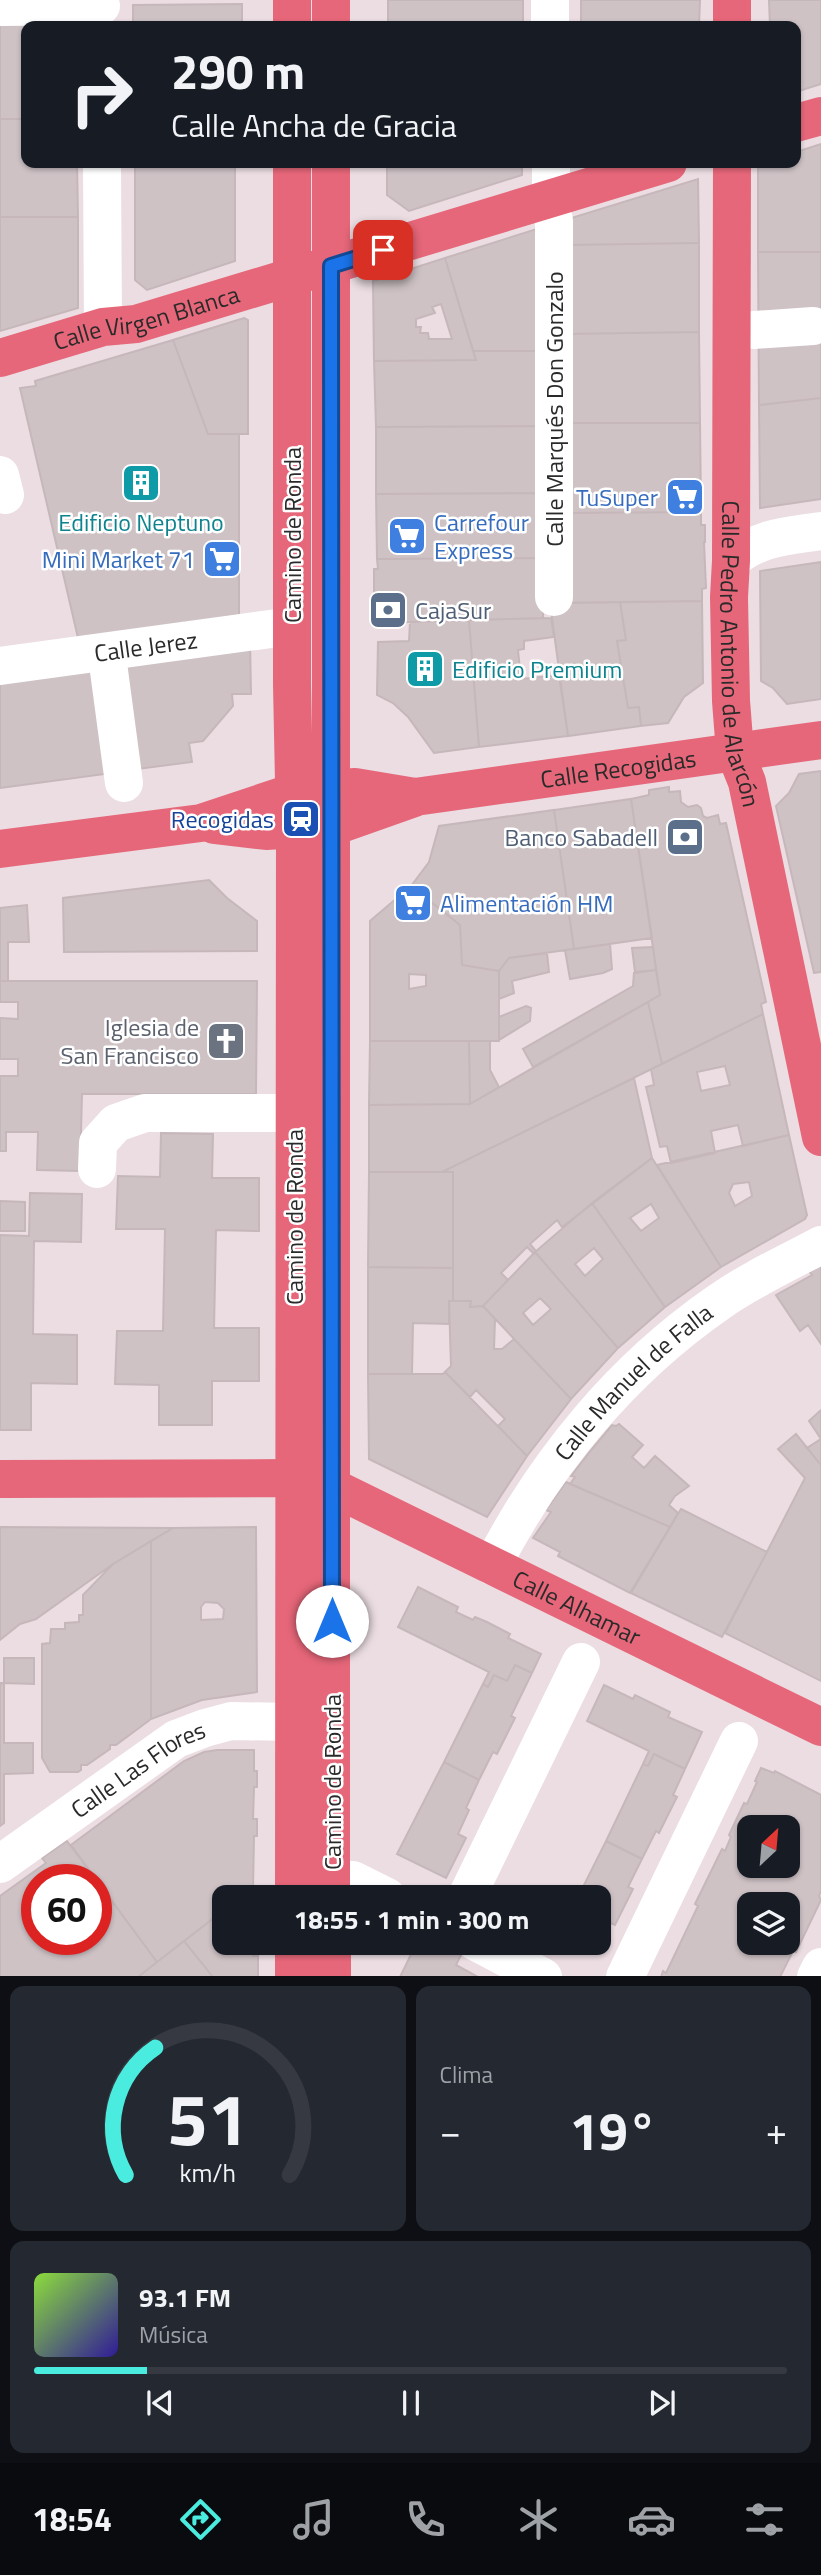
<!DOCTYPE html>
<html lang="es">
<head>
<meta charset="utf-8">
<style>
  :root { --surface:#171b24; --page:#242831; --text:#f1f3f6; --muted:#9ea1a6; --line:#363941; --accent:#49ecde }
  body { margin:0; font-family:"Titillium Web",sans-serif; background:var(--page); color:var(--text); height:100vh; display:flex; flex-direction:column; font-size:26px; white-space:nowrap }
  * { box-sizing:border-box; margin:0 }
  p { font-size:23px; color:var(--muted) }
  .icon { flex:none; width:38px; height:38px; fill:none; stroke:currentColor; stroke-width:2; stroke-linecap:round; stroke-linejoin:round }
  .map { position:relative; height:1976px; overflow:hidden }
  .side { display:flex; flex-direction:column; gap:10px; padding:10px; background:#0d0f14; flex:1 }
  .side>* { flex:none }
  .top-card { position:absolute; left:21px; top:21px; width:780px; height:147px; border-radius:14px; box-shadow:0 2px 5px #0004; background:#171b24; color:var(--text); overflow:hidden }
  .needle { width:46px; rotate:26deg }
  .tools { position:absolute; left:737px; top:1815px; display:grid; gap:14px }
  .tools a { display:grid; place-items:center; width:63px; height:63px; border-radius:14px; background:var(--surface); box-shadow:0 2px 5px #0004; font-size:35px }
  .speed { position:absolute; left:21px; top:1864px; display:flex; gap:14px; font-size:35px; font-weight:700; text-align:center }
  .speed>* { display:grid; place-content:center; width:91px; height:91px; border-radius:50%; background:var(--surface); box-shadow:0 2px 5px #0004; line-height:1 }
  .speed .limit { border:10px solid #d22; background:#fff; color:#111 }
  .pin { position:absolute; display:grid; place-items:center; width:60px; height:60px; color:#fff; margin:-30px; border-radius:14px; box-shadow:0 4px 10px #0006 }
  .me { position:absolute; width:77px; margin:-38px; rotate:0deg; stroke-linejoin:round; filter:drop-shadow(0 0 5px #0008) }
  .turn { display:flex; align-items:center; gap:24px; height:147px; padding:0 35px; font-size:32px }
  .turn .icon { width:91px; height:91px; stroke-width:2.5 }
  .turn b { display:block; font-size:49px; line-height:60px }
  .big { font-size:52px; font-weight:700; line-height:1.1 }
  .side .card { flex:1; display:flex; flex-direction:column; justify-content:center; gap:10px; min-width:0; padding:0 24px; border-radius:14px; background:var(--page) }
  .side .dial { align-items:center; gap:0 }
  .dial svg { height:182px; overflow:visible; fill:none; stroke:var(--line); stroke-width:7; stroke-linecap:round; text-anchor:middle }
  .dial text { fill:var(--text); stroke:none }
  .song { display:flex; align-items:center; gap:21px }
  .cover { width:84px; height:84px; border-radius:10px; background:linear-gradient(135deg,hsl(90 70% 55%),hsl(250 70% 35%)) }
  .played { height:7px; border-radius:4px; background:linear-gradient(90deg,var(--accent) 15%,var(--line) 15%) }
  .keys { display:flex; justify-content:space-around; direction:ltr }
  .heat { display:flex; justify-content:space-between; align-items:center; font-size:38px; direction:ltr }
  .side .tiles { flex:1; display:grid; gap:10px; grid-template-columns:1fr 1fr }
  .card:last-child { grid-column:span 2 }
  .trip { position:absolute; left:212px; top:1885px; width:399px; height:70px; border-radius:14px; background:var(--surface); box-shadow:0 2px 5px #0004; font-weight:700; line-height:70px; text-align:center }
  .tabs { display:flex; height:112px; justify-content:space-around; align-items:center; background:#090b0e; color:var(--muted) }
  .tabs .icon { width:49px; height:49px }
  .tabs .active { color:var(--accent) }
  .tabs b { font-size:32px; color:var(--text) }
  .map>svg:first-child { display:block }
</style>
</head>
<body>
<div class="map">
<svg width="821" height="1977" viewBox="0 0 821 1977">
  <rect width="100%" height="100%" fill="#ebdde2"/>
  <path fill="#cec2c5" stroke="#c6b7bb" stroke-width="2" fill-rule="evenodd" d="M388 0H523V26H388Z
    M581 0H700L699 26H581Z
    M769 0H821V84L796 92V26H770Z
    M242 4V26H133V5Z
    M0 24H77V26H26V119H0Z
    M0 119H26V163H77L78 217H0Z
    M821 144V252H758V163H796V152Z
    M135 163H235V261L147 290 135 280Z
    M387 163H522V175L409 211 387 195Z
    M698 179 699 243 565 245V220Z
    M0 217H78V308L0 331Z
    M543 227 546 351H473L445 258Z
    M699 243V332L566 334 565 245Z
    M758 252H821V398L759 405Z
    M445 258 476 360 374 361 373 281ZM441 304 452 339H429L428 333H420L421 327H416V319L435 313 432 307Z
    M244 318 248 320V434H208L173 340Z
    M699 332 700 423H566V334Z
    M173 340 208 434H239V615L78 638 20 388 36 386 35 381Z
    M473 351H546L547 426 376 427 374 361 476 360Z
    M821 398V499L760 508 759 405Z
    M566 423H700L701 512 566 513Z
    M545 426 544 493 376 494V427Z
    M544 493V558L377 559 376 494Z
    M701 512V525H705V542H704L706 588 702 589V601L567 603 566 513Z
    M544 558 543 618 379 623 378 615H374V569H378L377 559Z
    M821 562V699L787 704 773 688 761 681 760 571Z
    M702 601 703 683 684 697 668 723 641 726 639 707 628 708 617 641 626 640 620 602Z
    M620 602 626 640 617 641 628 708 639 707 641 726 568 736 550 603Z
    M551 618 554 637 524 641V649L518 650 521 679 559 675 568 736 479 747 469 620Z
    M469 620 479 747 434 753 408 717 393 703 377 695 378 642 409 641 410 622Z
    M250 640 251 694H232L233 706 203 741 189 743 192 762 138 769 122 657Z
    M91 660 105 774 0 788V673Z
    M821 771V972L814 973 776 806 789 793 799 774Z
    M669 787V792L680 791 681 802 688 807 697 805 701 808 703 816 707 818 718 815 720 824 726 823 766 1002 761 1004 763 1014 662 1064 648 1002 660 995 631 799 649 795V790Z
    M631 799 652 938 574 949 554 810Z
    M554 810 574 949 509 958 499 971 462 965 460 925 411 886 429 862 439 826Z
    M209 880 227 898 257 921V951L64 952 63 898Z
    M411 886 460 925 462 965 499 971V1041H370V921ZM409 974 426 975V986L409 989Z
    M27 905 29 942H8V981H0V908Z
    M610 944 612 969 603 973 570 979 565 950Z
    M653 947 656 970 635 972 632 948Z
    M547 953 549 972 512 981 514 993 499 999V971L509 958Z
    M656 970 660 995 533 1067 523 1049 633 986 634 973Z
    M0 981H257L256 1094H82L80 1171 37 1170 38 1132H6V1151H0V1076H18V1059H0V1018L18 1019V1002H0Z
    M648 1002 662 1064 442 1172H369V1105L470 1104Z
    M526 1006 531 1008 530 1021 499 1040V1017Z
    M763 1014 789 1135 743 1146 738 1125 711 1131 715 1153 671 1163 667 1146 660 1147 646 1087 654 1085 651 1069ZM725 1066 730 1085 701 1091 697 1072Z
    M370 1041H469L470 1104 369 1105Z
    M469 1041H490V1070L499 1087 470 1104Z
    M634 1078 652 1158 562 1227 557 1220 530 1244 536 1251 534 1254 527 1247 501 1273 508 1280 483 1306 470 1307 471 1301H453V1172H442Z
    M161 1133 213 1134 212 1178H259V1231L216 1230 214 1328H259V1381H212V1425H159V1385L115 1384 117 1331H163L165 1229H116L118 1176 160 1177Z
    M789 1135 807 1215 805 1219 721 1267 657 1165ZM749 1182 752 1196 735 1206 729 1193 733 1184Z
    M652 1158 721 1267 665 1307 592 1203ZM651 1204 659 1218 641 1231 630 1218Z
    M369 1172H453V1268L368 1267Z
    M30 1193 82 1194 81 1242 34 1241 33 1334 77 1335V1384L31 1383V1430H0V1235L29 1236Z
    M0 1201 25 1202V1231H0Z
    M592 1203 665 1307 618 1348 535 1252ZM594 1248 603 1259 585 1276 575 1264Z
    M535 1252 618 1348 571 1399 483 1306ZM540 1298 551 1309 533 1325 523 1313Z
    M821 1264V1344L808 1325 800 1331 776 1295 812 1275 809 1271Z
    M368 1267 453 1268V1301H449V1324L413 1323 412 1374H368Z
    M449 1301H471L470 1307 483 1306 495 1319 494 1349H502L514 1339 571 1399 527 1456 498 1426 505 1419 476 1390 470 1397 445 1372 451 1366Z
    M445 1372 527 1456 487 1517 369 1459 368 1374H443Z
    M821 1410V1439L809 1421Z
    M619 1424 643 1445 632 1457 644 1468 655 1456 689 1486 675 1496 669 1505 678 1513 670 1527 570 1484 575 1477 571 1476 592 1449 612 1425 616 1426Z
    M796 1434 821 1465V1681L725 1633 805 1478 778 1449Z
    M821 1439V1465L807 1448Z
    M566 1482 670 1527 630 1593 558 1556 560 1552 533 1538 551 1512 546 1510Z
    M681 1509 767 1552 722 1637 631 1593Z
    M0 1527 173 1528 113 1564 36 1619 20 1624 0 1640Z
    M256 1527 257 1692 202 1700 151 1719V1541L173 1528ZM205 1602 218 1603 224 1609 223 1619 201 1620V1607Z
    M151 1541V1719L116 1745H110V1749L87 1765H81V1770L78 1772H50L42 1758V1644L50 1643 51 1629H65V1623L79 1622V1615H83V1595L113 1564Z
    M418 1587 458 1607 456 1612 473 1620 475 1617 487 1622 510 1634 508 1638 541 1654 532 1673 515 1665 507 1681 494 1675 488 1687 483 1684 489 1672 398 1627Z
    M4 1658H34V1684L4 1683Z
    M515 1665 532 1673 511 1716 515 1718 497 1754 493 1752 479 1780 444 1762 483 1684 488 1687 494 1675 507 1681Z
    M0 1683H4V1743H33V1773L4 1774V1823L0 1826Z
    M604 1685 633 1699 635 1695 670 1712 668 1717 702 1732 685 1769 654 1754 648 1766 643 1764 649 1751 587 1721Z
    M217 1750H254V1771H257V1787H254L253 1819H257V1836H254L253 1888 241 1897H224V1910L157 1962 71 1845 184 1761 204 1752Z
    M654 1754 685 1769 673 1795 677 1797 659 1833 656 1831 642 1859 606 1841 643 1764 648 1766Z
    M444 1762 479 1780 466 1808 469 1810 458 1834 466 1838 446 1878 397 1854Z
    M761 1768 774 1773 775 1771 821 1795V1891L819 1896 821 1900 796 1952 793 1951 780 1977H661L663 1971 666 1973 698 1906 695 1904 722 1849 725 1851 731 1837 729 1835 744 1803 747 1804 757 1782 755 1781ZM749 1827H788V1866H749ZM749 1904H788V1942H749Z
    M67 1841 96 1880H37V1939H96V1880L157 1962 138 1977H0V1896L46 1863 42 1858Z
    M606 1841 642 1859 628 1887 633 1889 615 1925 611 1923 597 1952 577 1942H598V1897H578Z
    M224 1910V1942H258L253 1943V1956H258V1977H213L184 1941Z
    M184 1941 213 1977H138L157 1962Z
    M417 1942H437L461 1955 456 1965 478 1977H400Z"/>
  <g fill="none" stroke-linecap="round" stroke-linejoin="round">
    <g stroke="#fff" stroke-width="38">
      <path d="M550 0V26"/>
      <path d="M0 7 101 6"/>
      <path d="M102 163 103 327"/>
      <path d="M551 163V198"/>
      <path d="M554 220V597"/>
      <path d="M754 330 813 326"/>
      <path d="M0 475 5 495"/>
      <path d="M731 561C757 537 788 536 821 531"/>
      <path d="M107 656 124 783"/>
      <path id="s1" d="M0 666 292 626"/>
      <path d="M97 1169 98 1143 116 1123 145 1113H294"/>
      <path id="s2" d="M492 1566C546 1461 622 1369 719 1302 750 1280 787 1263 821 1245"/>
      <path id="s3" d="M0 1864 176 1739 205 1728 231 1721 294 1722"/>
      <path d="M331 1880H353L387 1897"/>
      <path d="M468 1894 581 1662"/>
      <path d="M476 1942 543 1977"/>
      <path d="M625 1977 739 1741"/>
      <path d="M816 1977 821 1967"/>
    </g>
    <g stroke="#e66779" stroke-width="38">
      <path d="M331 0V26"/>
      <path d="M732 0V26"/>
      <path d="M292 26V0"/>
      <path d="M796 123 821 116"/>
      <path d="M292 163V685L295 830 294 1897"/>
      <path d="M331 163V1897"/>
      <path id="s4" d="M732 163 731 561 729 597 731 701 735 752 747 782 821 1137"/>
      <path id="s5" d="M0 358 103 327 136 324 668 163"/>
      <path d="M214 825 266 831 332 827 414 798"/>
      <path id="s6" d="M0 849 201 823 294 792 355 787 415 797 821 740"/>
      <path id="s7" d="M0 1479 294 1478 332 1487 821 1727"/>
      <path d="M294 1942V1977"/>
      <path d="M332 1942V1977"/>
    </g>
  </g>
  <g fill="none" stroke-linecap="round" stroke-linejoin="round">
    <defs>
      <path id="route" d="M332 1621 331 266 383 250"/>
    </defs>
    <use href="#route" stroke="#114b97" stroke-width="18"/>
    <use href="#route" stroke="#1a73e8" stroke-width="12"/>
  </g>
  <defs>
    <symbol id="building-square" viewBox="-11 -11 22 22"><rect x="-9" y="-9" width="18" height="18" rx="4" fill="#0f9aa8" stroke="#fff"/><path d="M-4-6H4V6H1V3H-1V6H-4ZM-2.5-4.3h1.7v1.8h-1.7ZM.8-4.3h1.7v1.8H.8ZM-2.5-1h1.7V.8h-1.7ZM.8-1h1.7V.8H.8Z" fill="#fff"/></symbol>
    <symbol id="supermarket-square" viewBox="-11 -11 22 22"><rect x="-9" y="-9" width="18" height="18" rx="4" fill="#3f7fe0" stroke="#fff"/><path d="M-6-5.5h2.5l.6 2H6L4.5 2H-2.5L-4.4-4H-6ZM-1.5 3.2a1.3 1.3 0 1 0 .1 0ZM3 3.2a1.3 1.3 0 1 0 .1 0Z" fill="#fff"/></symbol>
    <symbol id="bank-square" viewBox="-11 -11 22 22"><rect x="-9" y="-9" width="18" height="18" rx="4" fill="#5c6f8a" stroke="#fff"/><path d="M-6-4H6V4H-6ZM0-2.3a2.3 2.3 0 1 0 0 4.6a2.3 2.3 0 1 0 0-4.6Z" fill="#fff"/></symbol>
    <symbol id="station-square" viewBox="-11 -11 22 22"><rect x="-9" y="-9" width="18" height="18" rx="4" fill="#1a4fb4" stroke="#fff"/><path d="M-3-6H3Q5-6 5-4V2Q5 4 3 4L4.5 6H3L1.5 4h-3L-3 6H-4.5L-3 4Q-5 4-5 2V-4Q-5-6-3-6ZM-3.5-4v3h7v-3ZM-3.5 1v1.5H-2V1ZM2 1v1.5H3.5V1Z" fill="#fff"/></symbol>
    <symbol id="church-square" viewBox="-11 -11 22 22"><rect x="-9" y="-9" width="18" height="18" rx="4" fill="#6b7280" stroke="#fff"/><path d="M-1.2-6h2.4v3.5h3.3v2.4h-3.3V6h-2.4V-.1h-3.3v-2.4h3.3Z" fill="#fff"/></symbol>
  </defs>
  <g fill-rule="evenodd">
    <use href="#building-square" x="119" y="461" width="44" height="44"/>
    <use href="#supermarket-square" x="663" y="475" width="44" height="44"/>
    <use href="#supermarket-square" x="385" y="514" width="44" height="44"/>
    <use href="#supermarket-square" x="200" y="537" width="44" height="44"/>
    <use href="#bank-square" x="366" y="588" width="44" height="44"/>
    <use href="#building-square" x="403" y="647" width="44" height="44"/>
    <use href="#station-square" x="279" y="797" width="44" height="44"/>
    <use href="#bank-square" x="663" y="815" width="44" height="44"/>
    <use href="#supermarket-square" x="391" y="881" width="44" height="44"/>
    <use href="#church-square" x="204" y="1019" width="44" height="44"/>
  </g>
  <g text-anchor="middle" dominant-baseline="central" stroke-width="5" stroke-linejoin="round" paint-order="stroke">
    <g font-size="24" fill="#2a2a2a" stroke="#fff">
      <text stroke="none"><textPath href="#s5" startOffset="152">Calle Virgen Blanca</textPath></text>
      <text transform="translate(554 409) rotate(-90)">Calle Marqués Don Gonzalo</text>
      <text transform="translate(292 535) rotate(-90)">Camino de Ronda</text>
      <text stroke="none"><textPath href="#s1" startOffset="147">Calle Jerez</textPath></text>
      <text stroke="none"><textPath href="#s4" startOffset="492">Calle Pedro Antonio de Alarcón</textPath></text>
      <text stroke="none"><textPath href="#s6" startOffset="628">Calle Recogidas</textPath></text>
      <text transform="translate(294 1217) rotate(-90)">Camino de Ronda</text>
      <text stroke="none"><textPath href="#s2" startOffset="234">Calle Manuel de Falla</textPath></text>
      <text stroke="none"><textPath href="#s7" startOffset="606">Calle Alhamar</textPath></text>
      <text stroke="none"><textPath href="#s3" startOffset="168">Calle Las Flores</textPath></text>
      <text transform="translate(332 1782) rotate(-90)">Camino de Ronda</text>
    </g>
    <g font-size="24" fill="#366cbe" stroke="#fff" text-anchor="end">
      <text x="658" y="497">TuSuper</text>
      <text x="434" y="522" text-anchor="start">Carrefour<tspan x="434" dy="28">Express</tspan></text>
      <text x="195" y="559">Mini Market 71</text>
      <text x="440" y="903" text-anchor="start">Alimentación HM</text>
    </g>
    <g font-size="24" fill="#0d838f" stroke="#fff">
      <text x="141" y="522">Edificio Neptuno</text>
      <text x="452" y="669" text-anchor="start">Edificio Premium</text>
    </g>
    <g font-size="24" fill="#4e5e75" stroke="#fff" text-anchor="start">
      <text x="415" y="610">CajaSur</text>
      <text x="658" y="837" text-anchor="end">Banco Sabadell</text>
    </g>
    <g font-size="24" fill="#164399" stroke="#fff" text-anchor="end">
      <text x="274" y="819">Recogidas</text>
    </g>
    <g font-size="24" fill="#5b616d" stroke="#fff" text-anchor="end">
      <text x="199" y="1027">Iglesia de<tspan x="199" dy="28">San Francisco</tspan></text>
    </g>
  </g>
</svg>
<div class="tools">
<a><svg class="needle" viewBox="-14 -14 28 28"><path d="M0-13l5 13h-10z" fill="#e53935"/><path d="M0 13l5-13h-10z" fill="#9ea1a6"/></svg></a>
<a><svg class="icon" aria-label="layers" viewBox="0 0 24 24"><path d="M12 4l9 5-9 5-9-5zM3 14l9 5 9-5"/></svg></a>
</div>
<div class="speed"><div class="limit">60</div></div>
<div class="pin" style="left:383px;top:250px;background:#d93025"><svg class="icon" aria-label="arrive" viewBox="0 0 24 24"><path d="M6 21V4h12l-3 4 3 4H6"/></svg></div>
<svg class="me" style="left:332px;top:1621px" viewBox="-20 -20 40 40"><circle r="19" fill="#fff"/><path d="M0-13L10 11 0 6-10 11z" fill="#1a73e8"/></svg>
<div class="trip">18:55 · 1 min · 300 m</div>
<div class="top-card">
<div class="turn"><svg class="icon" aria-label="right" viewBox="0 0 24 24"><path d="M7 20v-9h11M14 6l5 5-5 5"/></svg><div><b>290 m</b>Calle Ancha de Gracia</div></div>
</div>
</div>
<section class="side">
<div class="tiles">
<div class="card dial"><svg viewBox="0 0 100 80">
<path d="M14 69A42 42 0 1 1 86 69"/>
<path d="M14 69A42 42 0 0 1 27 13" stroke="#49ecde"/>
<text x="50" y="56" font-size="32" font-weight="700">51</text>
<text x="50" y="72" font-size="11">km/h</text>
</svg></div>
<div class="card"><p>Clima</p>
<div class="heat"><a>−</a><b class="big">19°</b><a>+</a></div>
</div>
<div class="card">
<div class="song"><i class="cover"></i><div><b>93.1 FM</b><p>Música</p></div></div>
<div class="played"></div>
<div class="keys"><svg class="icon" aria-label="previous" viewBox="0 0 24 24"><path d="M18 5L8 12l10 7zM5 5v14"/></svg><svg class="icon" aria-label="pause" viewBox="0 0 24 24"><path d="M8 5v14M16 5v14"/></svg><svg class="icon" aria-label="next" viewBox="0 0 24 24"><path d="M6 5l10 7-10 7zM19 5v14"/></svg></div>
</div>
</div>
</section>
<nav class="tabs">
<b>18:54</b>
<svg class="icon active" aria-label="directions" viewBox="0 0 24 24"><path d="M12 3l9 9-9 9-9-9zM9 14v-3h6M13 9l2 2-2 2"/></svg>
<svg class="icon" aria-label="music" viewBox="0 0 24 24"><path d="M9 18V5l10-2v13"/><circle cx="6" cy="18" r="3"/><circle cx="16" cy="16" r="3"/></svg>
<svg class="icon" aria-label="phone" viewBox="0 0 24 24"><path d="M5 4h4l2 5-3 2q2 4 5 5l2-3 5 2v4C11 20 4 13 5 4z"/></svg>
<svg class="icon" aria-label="climate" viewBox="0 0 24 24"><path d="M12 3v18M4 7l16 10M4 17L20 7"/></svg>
<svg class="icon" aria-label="car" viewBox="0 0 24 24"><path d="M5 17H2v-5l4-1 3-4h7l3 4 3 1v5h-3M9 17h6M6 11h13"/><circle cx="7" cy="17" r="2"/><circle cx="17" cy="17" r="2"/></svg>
<svg class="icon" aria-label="filters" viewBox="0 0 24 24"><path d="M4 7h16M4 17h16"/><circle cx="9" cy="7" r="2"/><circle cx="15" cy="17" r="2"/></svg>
</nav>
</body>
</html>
